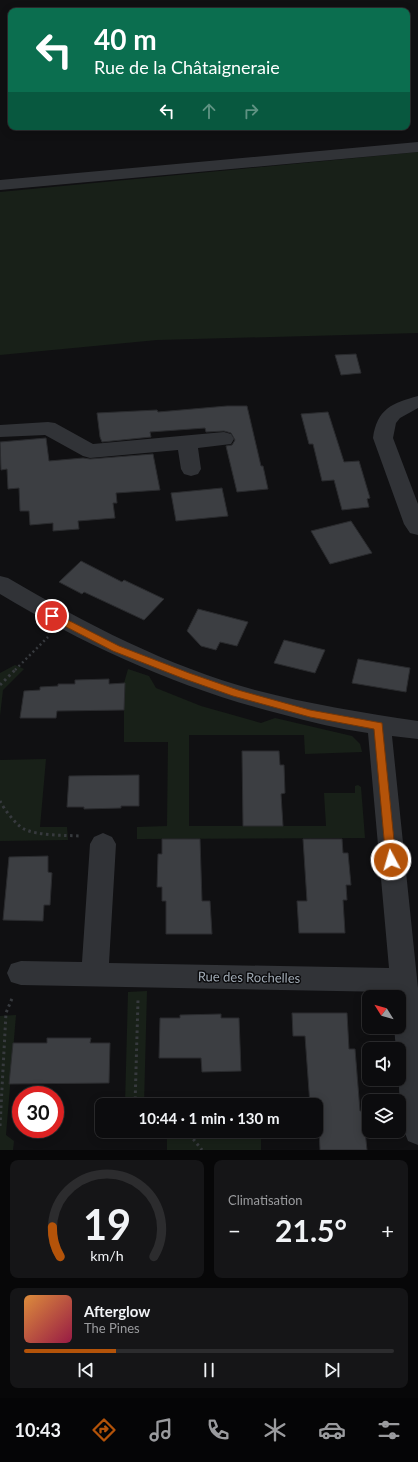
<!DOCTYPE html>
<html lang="fr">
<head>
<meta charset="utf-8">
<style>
  :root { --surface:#0c0c0e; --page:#151517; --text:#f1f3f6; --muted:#9a9b9e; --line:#2c2c2e; --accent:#b45309 }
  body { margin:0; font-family:Lato,sans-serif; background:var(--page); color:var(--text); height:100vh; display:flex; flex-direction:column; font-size:15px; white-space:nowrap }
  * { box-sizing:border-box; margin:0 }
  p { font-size:13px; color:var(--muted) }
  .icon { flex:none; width:22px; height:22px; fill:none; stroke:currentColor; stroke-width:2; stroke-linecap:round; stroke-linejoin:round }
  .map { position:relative; height:1150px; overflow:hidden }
  .details { display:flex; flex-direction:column; gap:10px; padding:10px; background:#070708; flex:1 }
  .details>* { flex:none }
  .top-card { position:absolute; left:8px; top:8px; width:402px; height:122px; border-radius:8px; box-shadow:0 2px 10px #0003,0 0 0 1px var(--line); background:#0b6e4f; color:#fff; overflow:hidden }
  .needle { width:26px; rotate:307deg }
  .fabs { position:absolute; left:362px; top:990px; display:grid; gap:8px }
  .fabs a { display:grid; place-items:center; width:44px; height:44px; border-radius:8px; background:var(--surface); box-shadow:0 2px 10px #0003,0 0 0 1px var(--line); font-size:20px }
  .speed { position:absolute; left:12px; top:1086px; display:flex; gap:8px; font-size:20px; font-weight:700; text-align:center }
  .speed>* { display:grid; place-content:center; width:52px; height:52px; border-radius:50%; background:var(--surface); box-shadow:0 2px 10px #0003,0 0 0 1px var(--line); line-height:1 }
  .speed .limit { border:6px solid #d22; background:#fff; color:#111 }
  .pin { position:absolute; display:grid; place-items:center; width:34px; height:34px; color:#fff; margin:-17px; border:2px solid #fff; border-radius:50%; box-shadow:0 1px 4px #0007 }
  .me { position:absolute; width:44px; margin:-22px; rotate:354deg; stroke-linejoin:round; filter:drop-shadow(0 0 3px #0008) }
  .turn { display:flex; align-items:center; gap:14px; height:84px; padding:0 20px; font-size:18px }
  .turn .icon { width:52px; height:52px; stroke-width:2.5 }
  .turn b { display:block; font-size:28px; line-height:34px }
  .lanes { display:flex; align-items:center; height:38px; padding:0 20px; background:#0003; justify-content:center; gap:20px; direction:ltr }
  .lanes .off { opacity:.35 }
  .big { font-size:30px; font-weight:700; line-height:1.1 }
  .details .tile { flex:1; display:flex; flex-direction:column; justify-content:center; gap:6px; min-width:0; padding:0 14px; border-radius:8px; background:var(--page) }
  .details .dial { align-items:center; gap:0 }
  .dial svg { height:104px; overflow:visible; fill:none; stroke:var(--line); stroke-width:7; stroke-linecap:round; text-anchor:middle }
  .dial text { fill:var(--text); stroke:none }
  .song { display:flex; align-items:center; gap:12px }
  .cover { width:48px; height:48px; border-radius:6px; background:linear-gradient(135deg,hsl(30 70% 55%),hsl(340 70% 35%)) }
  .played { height:4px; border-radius:2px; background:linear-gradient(90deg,var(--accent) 25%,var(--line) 25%) }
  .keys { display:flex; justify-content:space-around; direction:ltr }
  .heat { display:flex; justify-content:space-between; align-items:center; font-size:22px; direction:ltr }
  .details .tiles { flex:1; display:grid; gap:10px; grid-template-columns:1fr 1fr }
  .tile:last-child { grid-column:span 2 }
  .trip { position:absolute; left:95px; top:1098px; width:228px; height:40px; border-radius:8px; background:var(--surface); box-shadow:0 2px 10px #0003,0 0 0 1px var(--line); font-weight:700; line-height:40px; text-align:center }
  .tabs { display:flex; height:64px; justify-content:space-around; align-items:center; background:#050506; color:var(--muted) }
  .tabs .icon { width:28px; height:28px }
  .tabs .active { color:var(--accent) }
  .tabs b { font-size:18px; color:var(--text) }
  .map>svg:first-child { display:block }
</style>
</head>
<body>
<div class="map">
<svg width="418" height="1150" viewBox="0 0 418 1150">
  <rect width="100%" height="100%" fill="#101012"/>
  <path fill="#182018" d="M418 152V333L157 340 0 355V192Z
    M15 665 24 669 3 690 0 716V673Z
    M128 669 149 676 156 688 201 706 261 723 275 718 352 736 360 744 362 752 305 754 304 735H189V826H326L324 793H355V786L358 785 361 787 365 838 137 839V827L167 826 168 742H124V683Z
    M46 759 40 827H67L68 840 0 841V760Z
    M147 991 144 1105H125L128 992Z
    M16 1015 6 1135 14 1141 13 1150H0V1016Z
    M124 1131H261V1150H167V1137L124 1138Z"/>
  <path fill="#3c3e42" stroke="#2a2b2e" d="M356 354 361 373 341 375 335 355Z
    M227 406H247L261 466H263L268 489 237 492 226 446 232 445 235 440 231 433 224 431 206 432 205 428 150 432 151 437 102 442 100 437 97 413 157 410 158 412Z
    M328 412 344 462 359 461 370 498 367 499 369 507 342 510 334 480 322 481 313 444H309L301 414Z
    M46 438 49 461 83 458 90 459 153 454 160 490 116 493 117 503H113L115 518 78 521 79 529 53 531V523L30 525 29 511H20L19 488 8 489 7 469 1 470 0 442Z
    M222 488 228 516 176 521 171 493Z
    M351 521 372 553 330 564 311 531Z
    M81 561 122 582 124 580 164 599 144 620 84 592 82 594 59 582Z
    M198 609 248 622 237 646 220 642 216 650 201 646 187 631Z
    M284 640 325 650 315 673 274 663Z
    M358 659 410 668 406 692 352 683Z
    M109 679V684L125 683 124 710 57 711 56 718H20L24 691 40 690V687L58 686V684H75V680Z
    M242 751H279L280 765H284L285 793 281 794 283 826H243Z
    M139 775V806H121V808L84 809V807H67L69 776Z
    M162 839H200L202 901H210L212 934H166V901H162V887H157L158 854H162Z
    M303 839H342L343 853H348L351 885H346L347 900H343L345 933H299L297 901H307Z
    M48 856V872L52 873 50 905H44L43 921 3 920 9 857Z
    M292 1013H347L349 1049H355L360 1111H363L367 1150H320L318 1111H316V1105H310L305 1036H293Z
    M221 1014V1018H239L241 1071 202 1072 201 1058H159L160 1018H180V1015Z
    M47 1038H91L90 1043H110L109 1083 9 1084 13 1043H47Z"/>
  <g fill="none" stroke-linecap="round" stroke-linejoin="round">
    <path stroke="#373a3e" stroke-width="2.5" stroke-dasharray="2 3" stroke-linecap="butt" d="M15 670 48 637"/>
    <path stroke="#373a3e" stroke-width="3" stroke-dasharray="2.5 3.5" stroke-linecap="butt" d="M0 685 16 669
      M0 801C4 809 16 825 24 829 38 836 65 835 80 836
      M135 1105 138 1000
      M0 1126 6 1013 13 996
      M177 1131 194 1140 202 1150"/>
    <path fill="#313337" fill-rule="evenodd" d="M418 142V152L0 190V180Z
      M418 396V408L400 418 396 423 393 438 418 504V535L410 533 404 524 373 438C377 409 392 403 418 396Z
      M48 422 55 423 93 444 224 432 231 434 234 439 231 444 198 448 201 469 198 474 191 476 184 474 181 469 178 450 90 458 83 456 45 435 0 437V425Z
      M0 576 8 578C86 624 167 666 255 690 309 704 363 713 418 721V739L392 736 418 988V1145L408 1141C397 1116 399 1076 399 1049H396L394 1027H399V997H391V992L21 985 11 982 7 973 11 964 21 961 82 962 90 844 94 837 103 833 112 837 116 844 109 963 389 968 368 733C339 729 310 722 281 714 181 689 88 647 0 594Z"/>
  </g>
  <path fill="#b45309" stroke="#753606" d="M52 612 119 646 189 673 238 690 310 710 382 723 396 860 395 863 391 864 387 863 386 860 374 729 310 717 233 696 182 678 113 651 49 618 47 616Z"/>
  <g text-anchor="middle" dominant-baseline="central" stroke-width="3" stroke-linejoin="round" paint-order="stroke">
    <g font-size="13" fill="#a0aab4" stroke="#0b0b0d">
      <text transform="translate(249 977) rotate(1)">Rue des Rochelles</text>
    </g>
  </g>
</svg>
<div class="fabs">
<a><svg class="needle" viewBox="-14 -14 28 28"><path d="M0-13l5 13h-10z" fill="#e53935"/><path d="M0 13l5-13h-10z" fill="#9a9b9e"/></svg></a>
<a><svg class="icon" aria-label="sound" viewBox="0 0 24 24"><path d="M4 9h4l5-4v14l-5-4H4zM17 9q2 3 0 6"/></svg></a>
<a><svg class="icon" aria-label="layers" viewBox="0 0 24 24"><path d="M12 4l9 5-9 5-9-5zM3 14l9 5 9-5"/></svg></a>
</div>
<div class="speed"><div class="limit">30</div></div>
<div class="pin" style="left:52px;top:616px;background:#d93025"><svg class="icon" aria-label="arrive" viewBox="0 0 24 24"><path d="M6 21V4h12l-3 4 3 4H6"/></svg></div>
<svg class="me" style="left:391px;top:860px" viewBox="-20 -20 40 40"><circle r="17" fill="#b45309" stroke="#fff" stroke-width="3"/><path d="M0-11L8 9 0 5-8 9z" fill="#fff"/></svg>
<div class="trip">10:44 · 1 min · 130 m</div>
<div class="top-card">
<div class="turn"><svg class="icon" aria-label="left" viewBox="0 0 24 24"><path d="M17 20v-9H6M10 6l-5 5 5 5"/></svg><div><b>40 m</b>Rue de la Châtaigneraie</div></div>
<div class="lanes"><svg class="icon" aria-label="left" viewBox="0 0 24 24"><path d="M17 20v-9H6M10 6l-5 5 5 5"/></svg><svg class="icon off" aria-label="ahead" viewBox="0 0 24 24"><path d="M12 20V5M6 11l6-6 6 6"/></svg><svg class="icon off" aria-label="right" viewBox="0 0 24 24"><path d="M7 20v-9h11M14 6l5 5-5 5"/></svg></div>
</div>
</div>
<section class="details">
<div class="tiles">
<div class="tile dial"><svg viewBox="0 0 100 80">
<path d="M14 69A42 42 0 1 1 86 69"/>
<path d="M14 69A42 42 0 0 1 8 46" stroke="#b45309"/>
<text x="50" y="56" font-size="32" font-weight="700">19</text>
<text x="50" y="72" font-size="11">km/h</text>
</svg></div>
<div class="tile"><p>Climatisation</p>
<div class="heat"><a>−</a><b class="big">21.5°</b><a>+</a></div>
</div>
<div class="tile">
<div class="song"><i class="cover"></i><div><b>Afterglow</b><p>The Pines</p></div></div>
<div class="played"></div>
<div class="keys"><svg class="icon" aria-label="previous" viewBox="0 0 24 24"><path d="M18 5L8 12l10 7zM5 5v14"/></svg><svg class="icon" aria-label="pause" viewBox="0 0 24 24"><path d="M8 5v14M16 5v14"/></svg><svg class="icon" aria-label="next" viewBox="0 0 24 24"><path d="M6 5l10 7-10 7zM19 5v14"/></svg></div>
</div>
</div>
</section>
<nav class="tabs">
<b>10:43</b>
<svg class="icon active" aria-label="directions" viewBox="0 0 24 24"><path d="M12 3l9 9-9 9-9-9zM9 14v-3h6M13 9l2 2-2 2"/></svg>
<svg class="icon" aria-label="music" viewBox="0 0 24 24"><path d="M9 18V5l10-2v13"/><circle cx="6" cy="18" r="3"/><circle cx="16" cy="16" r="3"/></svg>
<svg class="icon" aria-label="phone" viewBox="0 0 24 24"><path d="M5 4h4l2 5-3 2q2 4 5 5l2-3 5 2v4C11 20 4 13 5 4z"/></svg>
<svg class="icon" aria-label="climate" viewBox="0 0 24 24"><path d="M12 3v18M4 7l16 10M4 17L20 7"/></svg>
<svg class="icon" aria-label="car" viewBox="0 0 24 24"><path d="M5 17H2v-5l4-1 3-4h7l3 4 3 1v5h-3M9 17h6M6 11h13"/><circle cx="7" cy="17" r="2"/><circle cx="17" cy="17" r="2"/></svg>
<svg class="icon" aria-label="filters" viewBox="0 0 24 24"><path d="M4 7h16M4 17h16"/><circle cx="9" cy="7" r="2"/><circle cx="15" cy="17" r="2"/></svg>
</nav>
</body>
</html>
